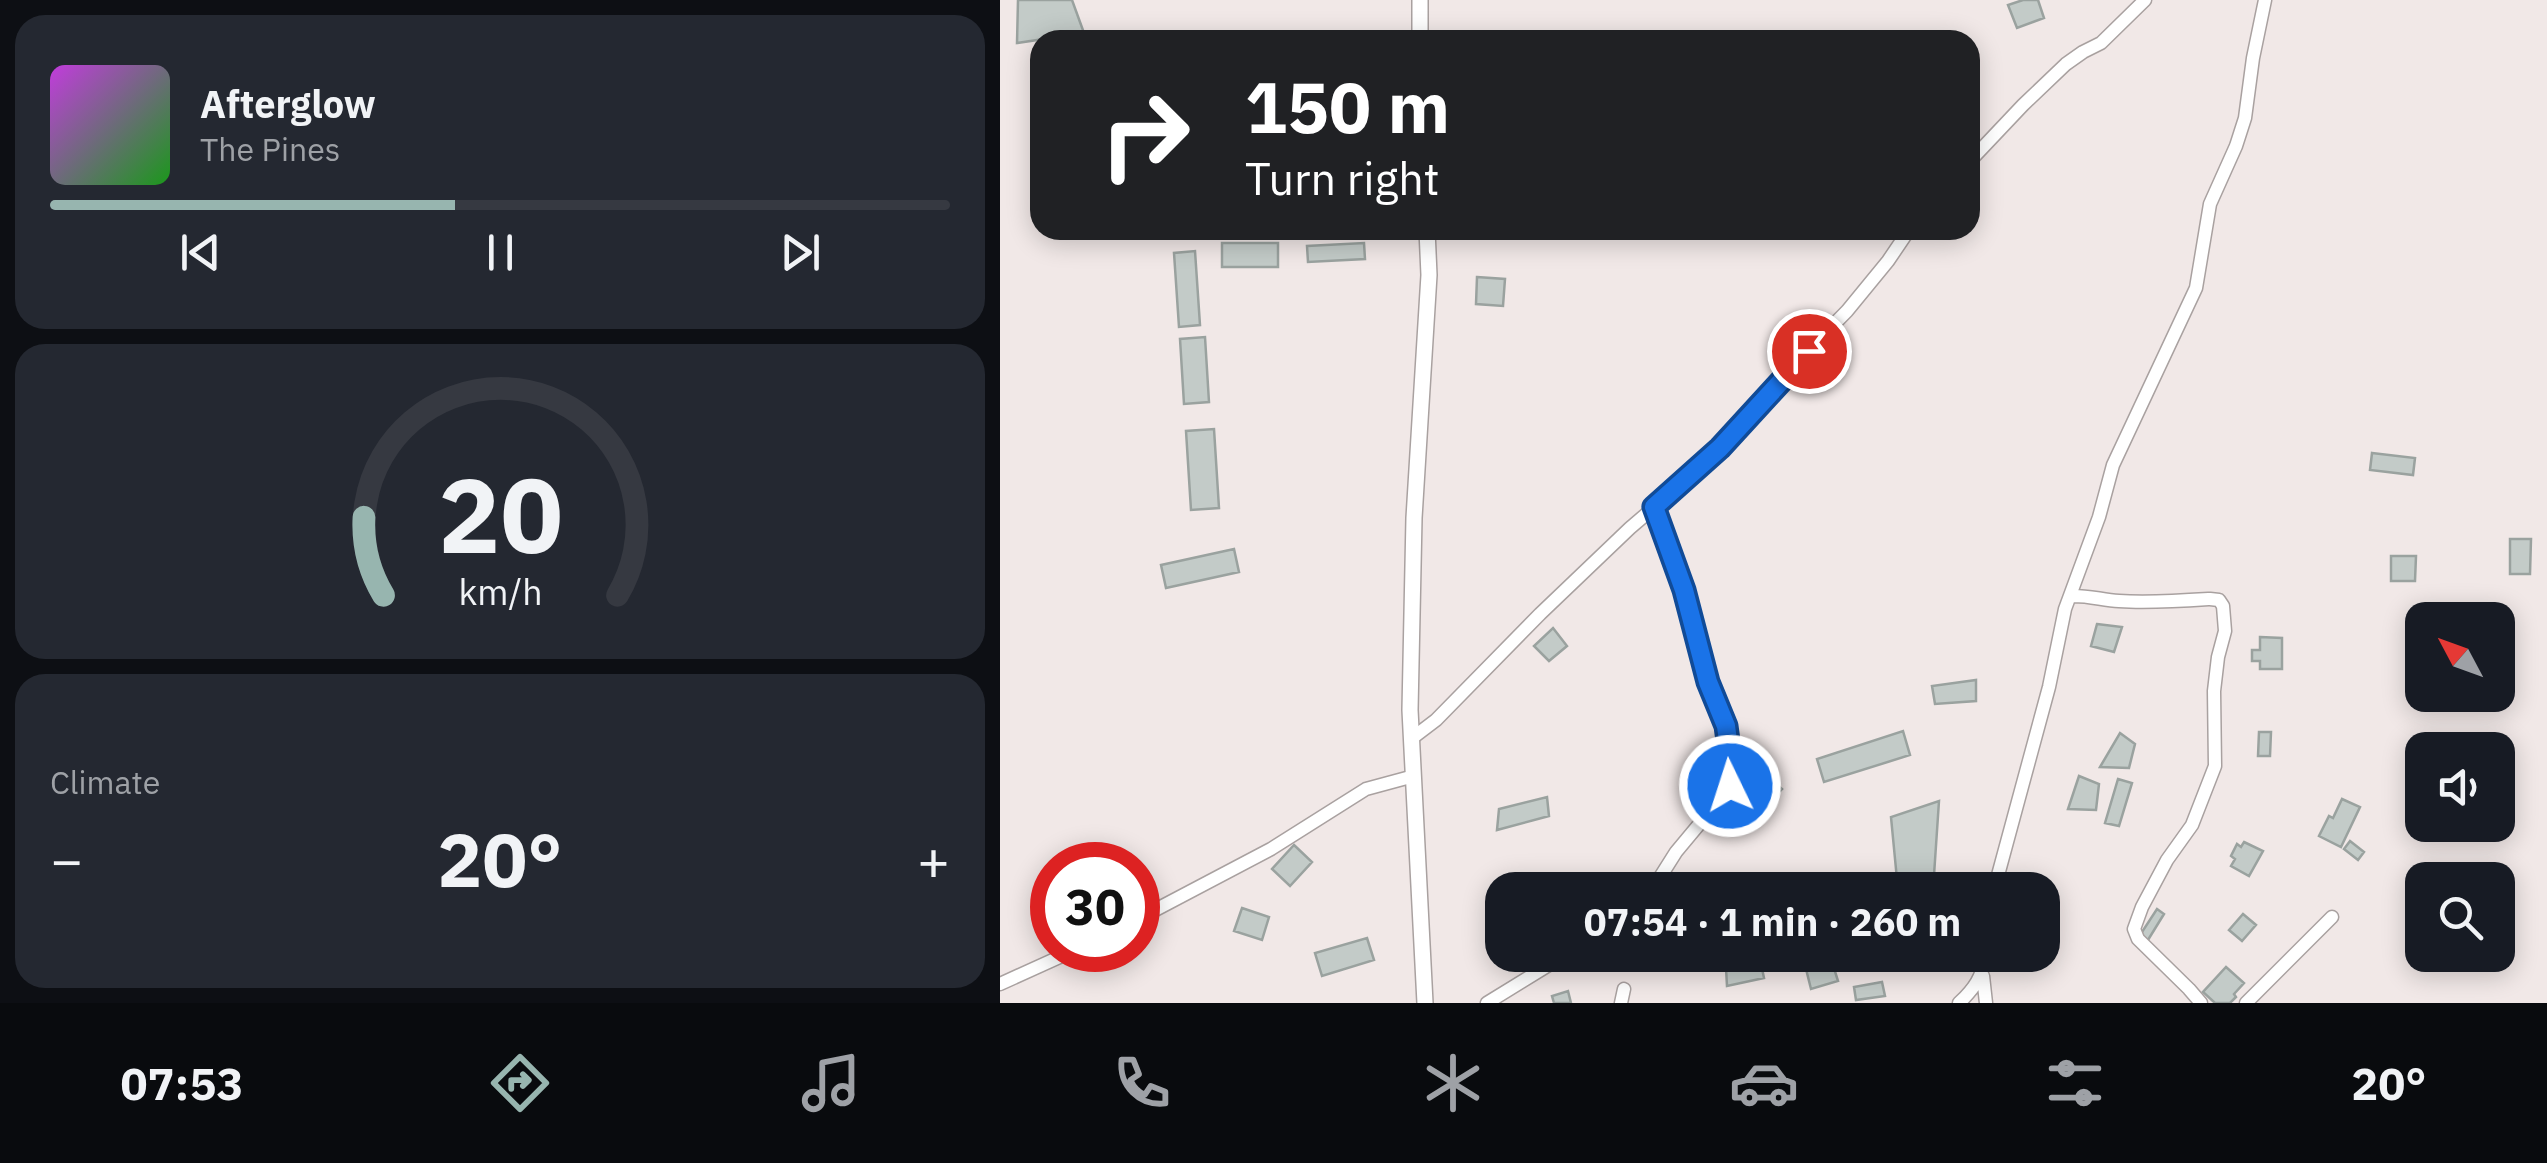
<!DOCTYPE html>
<html lang="en">
<head>
<meta charset="utf-8">
<style>
  :root { --surface:#171b24; --page:#242831; --text:#f1f3f6; --muted:#9ea1a6; --line:#363941; --accent:#97b5af }
  body { margin:0; font-family:"IBM Plex Sans",sans-serif; background:var(--page); color:var(--text); height:100vh; display:flex; flex-direction:column; font-size:38px; white-space:nowrap }
  * { box-sizing:border-box; margin:0 }
  p { font-size:32px; color:var(--muted) }
  .icon { flex:none; width:55px; height:55px; fill:none; stroke:currentColor; stroke-width:2; stroke-linecap:round; stroke-linejoin:round }
  .map { position:relative; flex:1; overflow:hidden }
  .details { display:flex; flex-direction:column; gap:15px; padding:15px; background:#0d0f14; width:1000px }
  .details>* { flex:none }
  .top-card { position:absolute; left:30px; top:30px; width:950px; height:210px; border-radius:30px; box-shadow:0 5px 25px #0003; background:#202124; color:#fff; overflow:hidden }
  .needle { width:65px; rotate:311deg }
  .fabs { position:absolute; left:1405px; top:602px; display:grid; gap:20px }
  .fabs a { display:grid; place-items:center; width:110px; height:110px; border-radius:20px; background:var(--surface); box-shadow:0 5px 25px #0003; font-size:50px }
  .speed { position:absolute; left:30px; top:842px; display:flex; gap:20px; font-size:50px; font-weight:700; text-align:center }
  .speed>* { display:grid; place-content:center; width:130px; height:130px; border-radius:50%; background:var(--surface); box-shadow:0 5px 25px #0003; line-height:1 }
  .speed .limit { border:15px solid #d22; background:#fff; color:#111 }
  .pin { position:absolute; display:grid; place-items:center; width:85px; height:85px; color:#fff; margin:-42px; border:5px solid #fff; border-radius:50%; box-shadow:0 2px 10px #0007 }
  .me { position:absolute; width:110px; margin:-55px; rotate:356deg; stroke-linejoin:round; filter:drop-shadow(0 0 8px #0008) }
  .turn { display:flex; align-items:center; gap:35px; height:210px; padding:0 50px; font-size:45px }
  .turn .icon { width:130px; height:130px; stroke-width:2.5 }
  .turn b { display:block; font-size:70px; line-height:85px }
  .big { font-size:75px; font-weight:800; line-height:1.1 }
  .details .widget { flex:1; display:flex; flex-direction:column; justify-content:center; gap:15px; min-width:0; padding:0 35px; border-radius:30px; background:var(--page) }
  .details .dial { align-items:center; gap:0 }
  .dial svg { height:260px; overflow:visible; fill:none; stroke:var(--line); stroke-width:7; stroke-linecap:round; text-anchor:middle }
  .dial text { fill:var(--text); stroke:none }
  .song { display:flex; align-items:center; gap:30px }
  .cover { width:120px; height:120px; border-radius:15px; background:linear-gradient(135deg,hsl(290 70% 55%),hsl(120 70% 35%)) }
  .played { height:10px; border-radius:5px; background:linear-gradient(90deg,var(--accent) 45%,var(--line) 45%) }
  .keys { display:flex; justify-content:space-around; direction:ltr }
  .heat { display:flex; justify-content:space-between; align-items:center; font-size:55px; direction:ltr }
  .trip { position:absolute; left:485px; top:872px; width:575px; height:100px; border-radius:30px; background:var(--surface); box-shadow:0 5px 25px #0003; font-weight:800; line-height:100px; text-align:center }
  .dock { display:flex; height:160px; justify-content:space-around; align-items:center; background:#090b0e; color:var(--muted) }
  .dock .icon { width:70px; height:70px }
  .dock .current { color:var(--accent) }
  .dock b { font-size:45px; color:var(--text) }
  main { display:flex; flex:1; min-height:0 }
  .map>svg:first-child { display:block }
</style>
</head>
<body>
<main>
<section class="details">
<div class="widget">
<div class="song"><i class="cover"></i><div><b>Afterglow</b><p>The Pines</p></div></div>
<div class="played"></div>
<div class="keys"><svg class="icon" aria-label="previous" viewBox="0 0 24 24"><path d="M18 5L8 12l10 7zM5 5v14"/></svg><svg class="icon" aria-label="pause" viewBox="0 0 24 24"><path d="M8 5v14M16 5v14"/></svg><svg class="icon" aria-label="next" viewBox="0 0 24 24"><path d="M6 5l10 7-10 7zM19 5v14"/></svg></div>
</div>
<div class="widget dial"><svg viewBox="0 0 100 80">
<path d="M14 69A42 42 0 1 1 86 69"/>
<path d="M14 69A42 42 0 0 1 8 45" stroke="#97b5af"/>
<text x="50" y="56" font-size="32" font-weight="700">20</text>
<text x="50" y="72" font-size="11">km/h</text>
</svg></div>
<div class="widget"><p>Climate</p>
<div class="heat"><a>−</a><b class="big">20°</b><a>+</a></div>
</div>
</section>
<div class="map">
<svg width="1547" height="1003" viewBox="0 0 1547 1003">
  <rect width="100%" height="100%" fill="#f1e8e7"/>
  <path fill="#c3cbc8" stroke="#9aa29f" stroke-width="2.5" d="M18 0H72L84 33 17 43Z
    M1023 0H1038L1044 18 1017 28 1008 5Z
    M511 230H556V233L512 237Z
    M222 243H278V267H222Z
    M364 243 365 259 308 262 307 246Z
    M195 251 200 325 179 327 174 253Z
    M477 277 505 279 503 306 476 304Z
    M205 337 209 402 184 404 180 339Z
    M214 429 219 508 191 510 186 431Z
    M1372 453 1415 458 1413 475 1370 470Z
    M1510 539H1531L1530 574H1510Z
    M234 549 239 572 166 588 161 565Z
    M1391 556H1416L1415 581H1391Z
    M1097 624 1122 627 1114 652 1091 646Z
    M553 628 567 646 549 661 534 646Z
    M1260 637 1282 638V669H1260V661H1252V650H1260Z
    M976 680V701L935 704 932 686Z
    M903 731 910 755 824 782 817 759Z
    M1259 732H1271L1270 756H1258Z
    M1120 733 1135 744 1129 768 1100 767Z
    M765 774 782 789 767 804 753 791Z
    M1079 776 1099 784 1096 810 1068 809Z
    M1118 779 1132 783 1119 826 1105 823Z
    M547 797 549 816 497 830 499 809Z
    M1342 799 1360 807 1341 847 1319 836 1329 816 1333 818Z
    M939 801 933 890H898L891 817Z
    M1350 841 1364 852 1358 860 1344 849Z
    M1244 842 1263 851 1249 876 1231 866 1235 859 1231 856 1237 844 1241 847Z
    M294 845 312 862 290 886 272 869Z
    M242 908 269 917 262 940 234 931Z
    M1157 909 1164 914 1148 940 1140 935Z
    M1243 914 1256 925 1242 941 1229 930Z
    M367 938 374 960 322 976 315 953Z
    M517 955H547L549 960 523 970Z
    M847 955H872L874 959 850 965Z
    M926 955H959L963 966 925 961Z
    M760 959 764 978 727 986 726 968Z
    M832 962 838 981 811 989 806 969Z
    M1226 967 1244 983 1234 994 1236 997 1230 1003H1215L1203 992Z
    M882 982 885 996 856 1000 854 987Z
    M568 991 571 1003H554L552 996Z"/>
  <g fill="none" stroke-linecap="round" stroke-linejoin="round">
    <defs>
      <path id="minor" d="M970 161 1023 105 1066 64 1083 52 1101 43 1145 0
        M1070 596C1087 595 1102 600 1119 601 1149 603 1179 601 1210 599L1219 600 1223 606 1225 631 1218 657 1214 691 1215 766 1192 825 1167 860 1142 907 1134 929 1138 939 1189 989 1201 1003
        M411 739 436 720 540 614 630 528 685 481 720 448 789 370 847 311 888 261 909 230
        M652 890 676 852 731 786 732 770 726 726 709 682 684 590 655 507
        M994 890 1049 687 1065 609 1099 517 1113 465 1196 288 1210 204 1236 146 1245 118 1253 58 1265 0
        M138 919 271 849 366 789 414 776
        M983 976 986 1003
        M0 984 75 950
        M487 1003 565 955
        M621 1003 624 989
        M959 1003C975 988 982 977 986 955
        M1246 1003 1332 917"/>
      <path id="tertiary" d="M420 40V0
        M425 1003 410 710 414 518 429 275 427 230"/>
    </defs>
    <use href="#minor" stroke="#a9a1a0" stroke-width="15"/>
    <use href="#tertiary" stroke="#a9a1a0" stroke-width="18"/>
    <use href="#minor" stroke="#fff" stroke-width="12"/>
    <use href="#tertiary" stroke="#fff" stroke-width="15"/>
  </g>
  <g fill="none" stroke-linecap="round" stroke-linejoin="round">
    <defs>
      <path id="route" d="M730 786 732 770 726 726 708 682 684 590 654 507 720 448 809 351"/>
    </defs>
    <use href="#route" stroke="#114b97" stroke-width="25"/>
    <use href="#route" stroke="#1a73e8" stroke-width="18"/>
  </g>
</svg>
<div class="fabs">
<a><svg class="needle" viewBox="-14 -14 28 28"><path d="M0-13l5 13h-10z" fill="#e53935"/><path d="M0 13l5-13h-10z" fill="#9ea1a6"/></svg></a>
<a><svg class="icon" aria-label="sound" viewBox="0 0 24 24"><path d="M4 9h4l5-4v14l-5-4H4zM17 9q2 3 0 6"/></svg></a>
<a><svg class="icon" aria-label="search" viewBox="0 0 24 24"><circle cx="10" cy="10" r="6"/><path d="M15 15l6 6"/></svg></a>
</div>
<div class="speed"><div class="limit">30</div></div>
<div class="pin" style="left:809px;top:351px;background:#d93025"><svg class="icon" aria-label="arrive" viewBox="0 0 24 24"><path d="M6 21V4h12l-3 4 3 4H6"/></svg></div>
<svg class="me" style="left:730px;top:786px" viewBox="-20 -20 40 40"><circle r="17" fill="#1a73e8" stroke="#fff" stroke-width="3"/><path d="M0-11L8 9 0 5-8 9z" fill="#fff"/></svg>
<div class="trip">07:54 · 1 min · 260 m</div>
<div class="top-card">
<div class="turn"><svg class="icon" aria-label="right" viewBox="0 0 24 24"><path d="M7 20v-9h11M14 6l5 5-5 5"/></svg><div><b>150 m</b>Turn right</div></div>
</div>
</div>
</main>
<nav class="dock">
<b>07:53</b>
<svg class="icon current" aria-label="directions" viewBox="0 0 24 24"><path d="M12 3l9 9-9 9-9-9zM9 14v-3h6M13 9l2 2-2 2"/></svg>
<svg class="icon" aria-label="music" viewBox="0 0 24 24"><path d="M9 18V5l10-2v13"/><circle cx="6" cy="18" r="3"/><circle cx="16" cy="16" r="3"/></svg>
<svg class="icon" aria-label="phone" viewBox="0 0 24 24"><path d="M5 4h4l2 5-3 2q2 4 5 5l2-3 5 2v4C11 20 4 13 5 4z"/></svg>
<svg class="icon" aria-label="climate" viewBox="0 0 24 24"><path d="M12 3v18M4 7l16 10M4 17L20 7"/></svg>
<svg class="icon" aria-label="car" viewBox="0 0 24 24"><path d="M5 17H2v-5l4-1 3-4h7l3 4 3 1v5h-3M9 17h6M6 11h13"/><circle cx="7" cy="17" r="2"/><circle cx="17" cy="17" r="2"/></svg>
<svg class="icon" aria-label="filters" viewBox="0 0 24 24"><path d="M4 7h16M4 17h16"/><circle cx="9" cy="7" r="2"/><circle cx="15" cy="17" r="2"/></svg>
<b>20°</b>
</nav>
</body>
</html>
